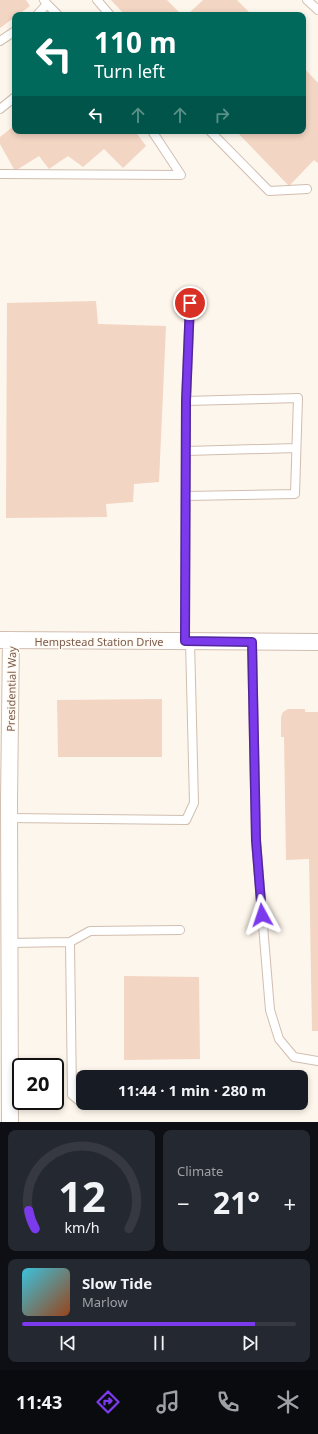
<!DOCTYPE html>
<html lang="en">
<head>
<meta charset="utf-8">
<style>
  :root { --surface:#171b24; --page:#242831; --text:#f1f3f6; --muted:#9ea1a6; --line:#363941; --accent:#7c3aed }
  body { margin:0; font-family:"Noto Sans",sans-serif; background:var(--page); color:var(--text); height:100vh; display:flex; flex-direction:column; font-size:15px; white-space:nowrap }
  * { box-sizing:border-box; margin:0 }
  p { font-size:13px; color:var(--muted) }
  .icon { flex:none; width:22px; height:22px; fill:none; stroke:currentColor; stroke-width:2; stroke-linecap:round; stroke-linejoin:round }
  .map { position:relative; height:1122px; overflow:hidden }
  .panel { display:flex; flex-direction:column; gap:8px; padding:8px; background:#0d0f14; flex:1 }
  .panel>* { flex:none }
  .guide { position:absolute; left:12px; top:12px; width:294px; height:122px; border-radius:8px; box-shadow:0 2px 6px #0003; background:#00695c; color:#fff; overflow:hidden }
  .speed { position:absolute; left:12px; top:1058px; display:flex; gap:8px; font-size:20px; font-weight:700; text-align:center }
  .speed>* { display:grid; place-content:center; width:52px; height:52px; border-radius:50%; background:var(--surface); box-shadow:0 2px 6px #0003; line-height:1 }
  .speed .limit { border:2px solid #111; border-radius:6px; background:#fff; color:#111 }
  .pin { position:absolute; display:grid; place-items:center; width:34px; height:34px; color:#fff; margin:-17px; border:2px solid #fff; border-radius:50%; box-shadow:0 1px 4px #0007 }
  .me { position:absolute; width:44px; margin:-22px; rotate:355deg; stroke-linejoin:round; filter:drop-shadow(0 0 3px #0008) }
  .turn { display:flex; align-items:center; gap:14px; height:84px; padding:0 16px; font-size:18px }
  .turn .icon { width:52px; height:52px; stroke-width:2.5 }
  .turn b { display:block; font-size:28px; line-height:34px }
  .lanes { display:flex; align-items:center; height:38px; padding:0 16px; background:#0003; justify-content:center; gap:20px; direction:ltr }
  .lanes .off { opacity:.35 }
  .big { font-size:30px; font-weight:700; line-height:1.1 }
  .panel .card { flex:1; display:flex; flex-direction:column; justify-content:center; gap:6px; min-width:0; padding:0 14px; border-radius:8px; background:var(--page) }
  .panel .dial { align-items:center; gap:0 }
  .dial svg { height:104px; overflow:visible; fill:none; stroke:var(--line); stroke-width:7; stroke-linecap:round; text-anchor:middle }
  .dial text { fill:var(--text); stroke:none }
  .song { display:flex; align-items:center; gap:12px }
  .cover { width:48px; height:48px; border-radius:6px; background:linear-gradient(135deg,hsl(190 70% 55%),hsl(20 70% 35%)) }
  .played { height:4px; border-radius:2px; background:linear-gradient(90deg,var(--accent) 85%,var(--line) 85%) }
  .keys { display:flex; justify-content:space-around; direction:ltr }
  .heat { display:flex; justify-content:space-between; align-items:center; font-size:22px; direction:ltr }
  .panel .tiles { flex:1; display:grid; gap:8px; grid-template-columns:1fr 1fr }
  .card:last-child { grid-column:span 2 }
  .trip { position:absolute; left:76px; top:1070px; width:232px; height:40px; border-radius:8px; background:var(--surface); box-shadow:0 2px 6px #0003; font-weight:700; line-height:40px; text-align:center }
  .menu { display:flex; height:64px; justify-content:space-around; align-items:center; background:#090b0e; color:var(--muted) }
  .menu .icon { width:28px; height:28px }
  .menu .on { color:var(--accent) }
  .menu b { font-size:18px; color:var(--text) }
  .map>svg:first-child { display:block }
</style>
</head>
<body>
<div class="map">
<svg width="318" height="1122" viewBox="0 0 318 1122">
  <rect width="100%" height="100%" fill="#fdf6ec"/>
  <path fill="#f3d5c3" d="M0 0H26L30 6 18 15H15V17L0 28Z
    M111 0H167L182 15H125Z
    M203 0H237L252 15H187Z
    M303 67 318 83V163L314 160 289 186 236 131H303Z
    M15 125V131H135L146 146 123 168 104 149 83 167 68 156 49 169 39 156 15 171 0 144V137Z
    M96 301 98 324 166 326 159 482 134 484 133 502 106 504 107 517 6 518 7 303Z
    M162 699V757H58L57 700Z
    M288 709H305V712H318V1031H312L309 859 286 860 284 737H281V717L283 712Z
    M124 976 199 977 200 1059 124 1060Z"/>
  <g fill="none" stroke-linecap="round" stroke-linejoin="round">
    <defs>
      <path id="service" d="M97 0 110 15
        M307 0 318 10
        M47 4 58 15
        M37 15 47 4 44 0
        M0 41 15 31
        M0 109 15 97
        M210 131 269 191 307 189
        M1 174 181 175 152 131
        M186 401 190 303
        M186 451 296 448
        M185 641 186 401 298 398 295 494 186 496
        M252 642 256 841 270 1010 279 1039 294 1057 318 1061
        M9 818 186 820 194 803 190 641
        M70 942 90 931 180 930
        M10 943 70 942 72 1095 82 1103H102"/>
      <path id="minor" d="M0 640 318 642
        M10 1122 9 799 11 640"/>
    </defs>
    <use href="#service" stroke="#d1beb0" stroke-width="10"/>
    <use href="#minor" stroke="#d1beb0" stroke-width="18"/>
    <use href="#service" stroke="#fff" stroke-width="8"/>
    <use href="#minor" stroke="#fff" stroke-width="16"/>
  </g>
  <g fill="none" stroke-linecap="round" stroke-linejoin="round">
    <defs>
      <path id="route" d="M190 303 186 401 185 641 252 642 256 840 262 915"/>
    </defs>
    <use href="#route" stroke="#51269a" stroke-width="10"/>
    <use href="#route" stroke="#7c3aed" stroke-width="7"/>
  </g>
  <g text-anchor="middle" dominant-baseline="central" stroke-width="3" stroke-linejoin="round" paint-order="stroke">
    <g font-size="11" fill="#7a5c4d" stroke="#fffaf3">
      <text x="99" y="641">Hempstead Station Drive</text>
      <text transform="translate(11 689) rotate(-89)">Presidential Way</text>
    </g>
  </g>
</svg>
<div class="speed"><div class="limit">20</div></div>
<div class="pin" style="left:190px;top:303px;background:#d93025"><svg class="icon" aria-label="arrive" viewBox="0 0 24 24"><path d="M6 21V4h12l-3 4 3 4H6"/></svg></div>
<svg class="me" style="left:262px;top:915px" viewBox="-20 -20 40 40"><path d="M0-17L14 15 0 8-14 15z" fill="#7c3aed" stroke="#fff" stroke-width="4"/></svg>
<div class="trip">11:44 · 1 min · 280 m</div>
<div class="guide">
<div class="turn"><svg class="icon" aria-label="left" viewBox="0 0 24 24"><path d="M17 20v-9H6M10 6l-5 5 5 5"/></svg><div><b>110 m</b>Turn left</div></div>
<div class="lanes"><svg class="icon" aria-label="left" viewBox="0 0 24 24"><path d="M17 20v-9H6M10 6l-5 5 5 5"/></svg><svg class="icon off" aria-label="ahead" viewBox="0 0 24 24"><path d="M12 20V5M6 11l6-6 6 6"/></svg><svg class="icon off" aria-label="ahead" viewBox="0 0 24 24"><path d="M12 20V5M6 11l6-6 6 6"/></svg><svg class="icon off" aria-label="right" viewBox="0 0 24 24"><path d="M7 20v-9h11M14 6l5 5-5 5"/></svg></div>
</div>
</div>
<section class="panel">
<div class="tiles">
<div class="card dial"><svg viewBox="0 0 100 80">
<path d="M14 69A42 42 0 1 1 86 69"/>
<path d="M14 69A42 42 0 0 1 9 55" stroke="#7c3aed"/>
<text x="50" y="56" font-size="32" font-weight="700">12</text>
<text x="50" y="72" font-size="11">km/h</text>
</svg></div>
<div class="card"><p>Climate</p>
<div class="heat"><a>−</a><b class="big">21°</b><a>+</a></div>
</div>
<div class="card">
<div class="song"><i class="cover"></i><div><b>Slow Tide</b><p>Marlow</p></div></div>
<div class="played"></div>
<div class="keys"><svg class="icon" aria-label="previous" viewBox="0 0 24 24"><path d="M18 5L8 12l10 7zM5 5v14"/></svg><svg class="icon" aria-label="pause" viewBox="0 0 24 24"><path d="M8 5v14M16 5v14"/></svg><svg class="icon" aria-label="next" viewBox="0 0 24 24"><path d="M6 5l10 7-10 7zM19 5v14"/></svg></div>
</div>
</div>
</section>
<nav class="menu">
<b>11:43</b>
<svg class="icon on" aria-label="directions" viewBox="0 0 24 24"><path d="M12 3l9 9-9 9-9-9zM9 14v-3h6M13 9l2 2-2 2"/></svg>
<svg class="icon" aria-label="music" viewBox="0 0 24 24"><path d="M9 18V5l10-2v13"/><circle cx="6" cy="18" r="3"/><circle cx="16" cy="16" r="3"/></svg>
<svg class="icon" aria-label="phone" viewBox="0 0 24 24"><path d="M5 4h4l2 5-3 2q2 4 5 5l2-3 5 2v4C11 20 4 13 5 4z"/></svg>
<svg class="icon" aria-label="climate" viewBox="0 0 24 24"><path d="M12 3v18M4 7l16 10M4 17L20 7"/></svg>
</nav>
</body>
</html>
